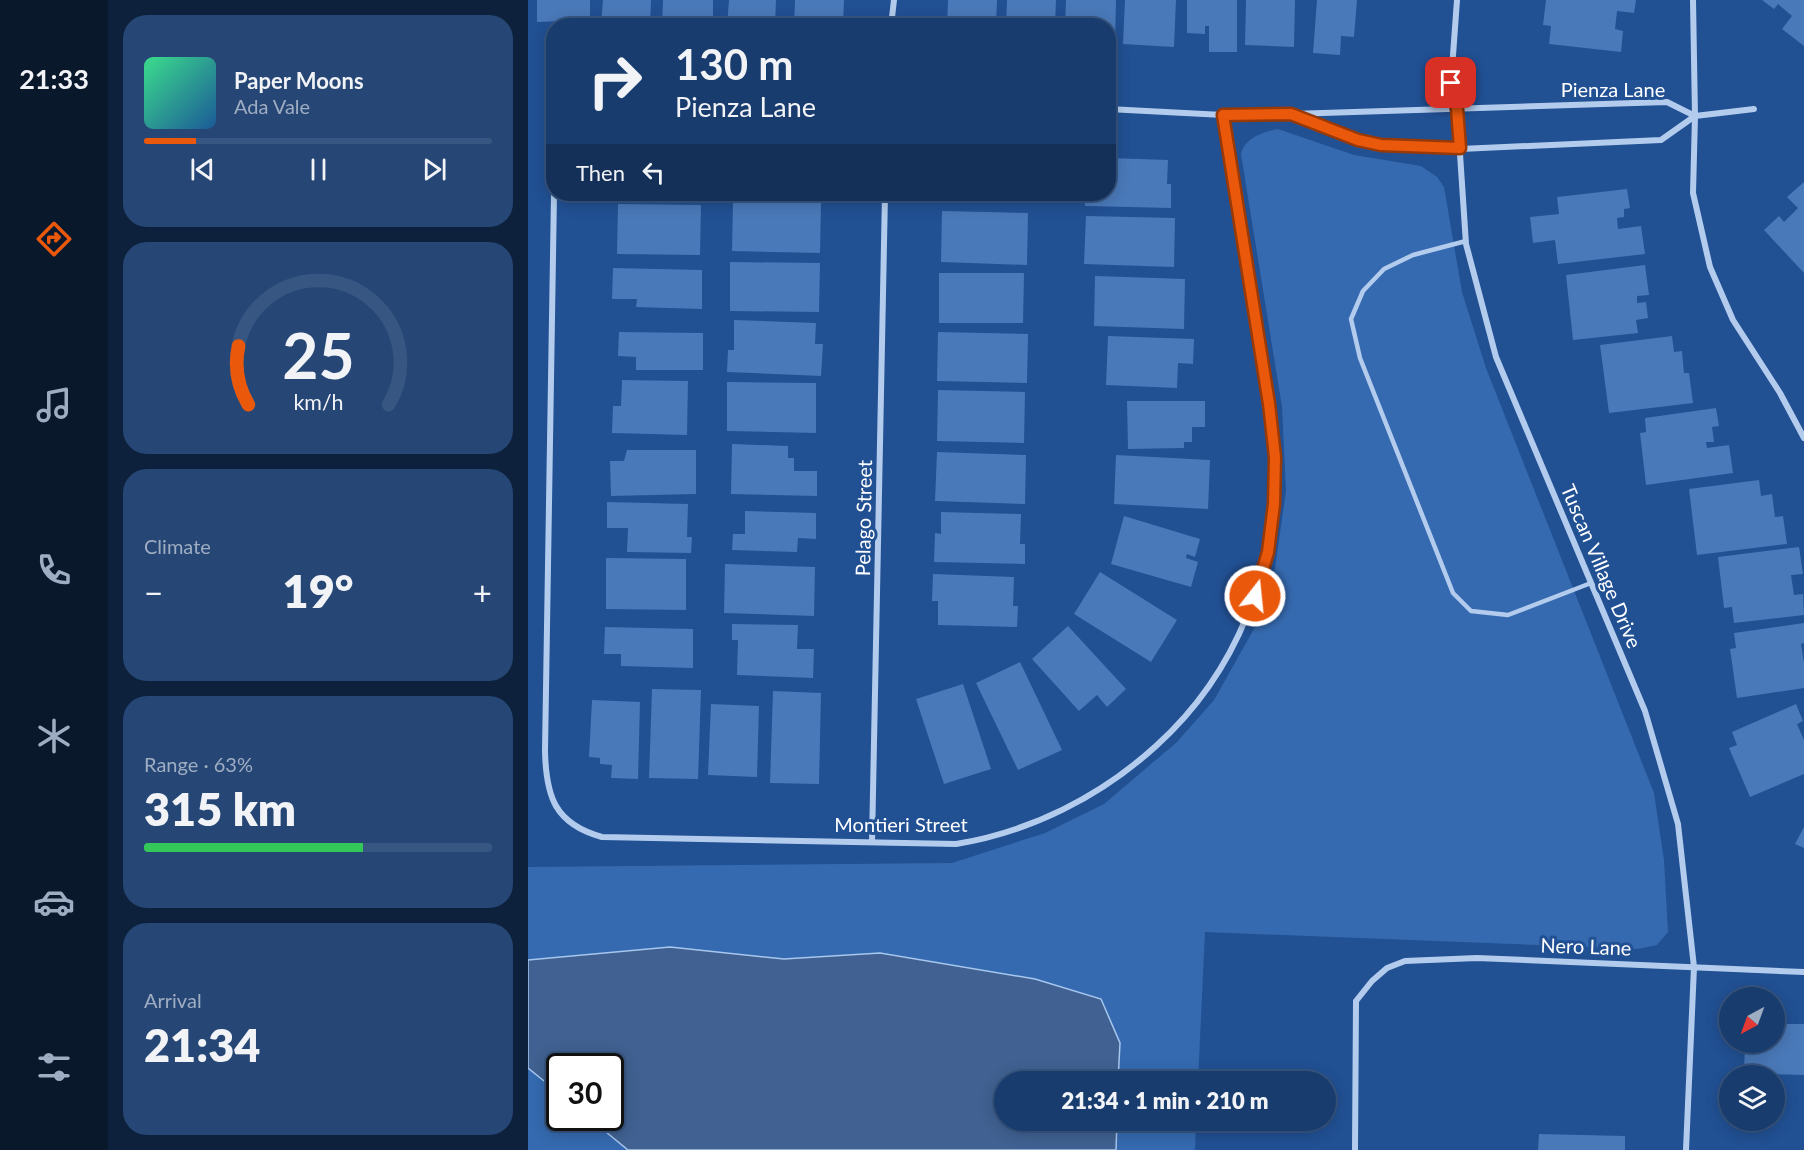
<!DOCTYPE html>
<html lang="en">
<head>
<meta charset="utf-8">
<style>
  :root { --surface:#193c6e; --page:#264776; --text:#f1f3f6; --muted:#9fadc2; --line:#375681; --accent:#ea580c }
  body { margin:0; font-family:Lato,sans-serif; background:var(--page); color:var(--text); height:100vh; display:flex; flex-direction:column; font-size:22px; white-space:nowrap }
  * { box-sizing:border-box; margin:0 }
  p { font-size:20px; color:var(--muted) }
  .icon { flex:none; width:33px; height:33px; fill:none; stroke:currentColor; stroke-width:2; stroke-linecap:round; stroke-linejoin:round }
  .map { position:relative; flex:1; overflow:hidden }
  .panel { display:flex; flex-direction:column; gap:15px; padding:15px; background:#0e213c; width:420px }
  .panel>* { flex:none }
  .top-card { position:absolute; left:18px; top:18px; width:570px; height:183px; border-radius:24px; box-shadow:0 3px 15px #0003,0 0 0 2px var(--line); background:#193c6e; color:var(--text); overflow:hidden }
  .needle { width:39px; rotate:221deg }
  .controls { position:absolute; left:1191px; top:987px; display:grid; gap:12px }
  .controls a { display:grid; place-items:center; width:66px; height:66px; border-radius:50%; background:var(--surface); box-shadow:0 3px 15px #0003,0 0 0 2px var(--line); font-size:30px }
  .speed { position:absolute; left:18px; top:1053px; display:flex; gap:12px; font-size:30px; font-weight:700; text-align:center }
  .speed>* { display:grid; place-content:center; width:78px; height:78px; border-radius:50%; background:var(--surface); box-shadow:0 3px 15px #0003,0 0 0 2px var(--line); line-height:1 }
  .speed .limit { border:3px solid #111; border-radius:9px; background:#fff; color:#111 }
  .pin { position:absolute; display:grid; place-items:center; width:51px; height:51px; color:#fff; margin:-26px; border-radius:12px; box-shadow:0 3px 9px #0006 }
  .me { position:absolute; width:66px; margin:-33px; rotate:16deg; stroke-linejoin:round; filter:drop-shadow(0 0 4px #0008) }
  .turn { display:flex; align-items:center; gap:21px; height:126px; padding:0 30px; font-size:27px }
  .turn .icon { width:78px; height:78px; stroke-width:2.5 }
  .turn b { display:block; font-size:42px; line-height:51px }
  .then { display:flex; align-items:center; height:57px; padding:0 30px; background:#0003; gap:12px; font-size:22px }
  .big { font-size:45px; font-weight:800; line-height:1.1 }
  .panel .tile { flex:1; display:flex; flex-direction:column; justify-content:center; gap:9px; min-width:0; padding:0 21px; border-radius:24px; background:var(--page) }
  .panel .dial { align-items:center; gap:0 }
  .dial svg { height:156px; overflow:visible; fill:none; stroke:var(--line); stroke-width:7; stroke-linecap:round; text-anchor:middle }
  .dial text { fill:var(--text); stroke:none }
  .song { display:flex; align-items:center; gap:18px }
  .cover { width:72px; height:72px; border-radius:9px; background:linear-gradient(135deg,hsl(150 70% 55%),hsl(210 70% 35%)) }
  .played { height:6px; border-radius:3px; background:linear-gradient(90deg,var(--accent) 15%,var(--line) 15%) }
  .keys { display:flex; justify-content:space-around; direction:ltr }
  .heat { display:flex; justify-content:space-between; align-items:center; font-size:33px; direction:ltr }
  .charge { height:9px; border-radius:4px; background:linear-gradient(90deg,#34c759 63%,var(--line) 0) }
  .trip { position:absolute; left:466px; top:1071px; width:342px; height:60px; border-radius:30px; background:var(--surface); box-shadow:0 3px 15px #0003,0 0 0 2px var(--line); font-weight:800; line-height:60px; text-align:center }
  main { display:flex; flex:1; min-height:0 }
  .dock { display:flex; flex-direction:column; width:108px; justify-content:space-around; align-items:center; background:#0a182c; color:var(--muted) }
  .dock .icon { width:42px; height:42px }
  .dock .selected { color:var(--accent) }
  .dock b { font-size:27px; color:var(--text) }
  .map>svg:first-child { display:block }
</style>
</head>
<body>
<main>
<nav class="dock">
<b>21:33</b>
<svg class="icon selected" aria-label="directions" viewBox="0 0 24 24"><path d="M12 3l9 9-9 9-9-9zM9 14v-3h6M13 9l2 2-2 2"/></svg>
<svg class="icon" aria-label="music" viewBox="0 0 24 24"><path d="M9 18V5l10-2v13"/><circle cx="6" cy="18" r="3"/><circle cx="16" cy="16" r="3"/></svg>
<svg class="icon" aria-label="phone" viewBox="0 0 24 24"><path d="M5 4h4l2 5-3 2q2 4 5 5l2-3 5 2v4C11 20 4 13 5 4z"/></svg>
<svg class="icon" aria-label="climate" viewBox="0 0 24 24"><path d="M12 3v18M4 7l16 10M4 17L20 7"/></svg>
<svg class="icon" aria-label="car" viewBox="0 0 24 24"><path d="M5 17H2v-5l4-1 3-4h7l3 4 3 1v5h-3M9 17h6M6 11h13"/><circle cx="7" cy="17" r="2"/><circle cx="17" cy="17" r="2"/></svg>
<svg class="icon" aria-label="filters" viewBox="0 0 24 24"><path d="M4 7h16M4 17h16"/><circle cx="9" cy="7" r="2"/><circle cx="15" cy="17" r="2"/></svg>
</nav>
<section class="panel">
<div class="tile">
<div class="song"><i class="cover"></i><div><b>Paper Moons</b><p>Ada Vale</p></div></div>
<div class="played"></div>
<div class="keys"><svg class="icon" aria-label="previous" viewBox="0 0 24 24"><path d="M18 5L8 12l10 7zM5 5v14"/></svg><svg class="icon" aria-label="pause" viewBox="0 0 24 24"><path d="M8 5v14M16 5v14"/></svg><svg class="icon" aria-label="next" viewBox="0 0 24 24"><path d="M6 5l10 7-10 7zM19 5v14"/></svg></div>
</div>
<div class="tile dial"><svg viewBox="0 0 100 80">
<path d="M14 69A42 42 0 1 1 86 69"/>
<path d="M14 69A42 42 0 0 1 9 39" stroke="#ea580c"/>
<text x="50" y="56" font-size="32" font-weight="700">25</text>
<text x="50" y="72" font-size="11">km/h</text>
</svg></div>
<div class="tile"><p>Climate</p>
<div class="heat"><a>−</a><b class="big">19°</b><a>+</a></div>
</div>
<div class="tile"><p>Range · 63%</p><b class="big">315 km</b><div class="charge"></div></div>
<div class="tile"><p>Arrival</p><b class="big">21:34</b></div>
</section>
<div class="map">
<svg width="1276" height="1150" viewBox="0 0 1276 1150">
  <rect width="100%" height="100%" fill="#215093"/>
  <path fill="#356ab0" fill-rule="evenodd" d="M750 129 826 155 893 166 909 177 916 187 934 292 958 368 1126 793 1136 860 1140 932 1129 945 1110 949 677 932 670 1081 477 1082V1120L668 1121 667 1150H0V867L424 863 517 833 576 804 649 742 686 700 727 627 747 568 758 491 754 407 713 154C717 138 734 132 750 129ZM32 1066H82V1118H32Z"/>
  <path fill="#406191" stroke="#a7c7ee" stroke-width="1.5" d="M142 947 256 959 352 953 507 979 573 999 592 1043 590 1081 477 1082V1120L589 1121 588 1150H100L61 1118H82V1066H32L31 1093 0 1068V960Z"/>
  <path fill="#4a79b9" d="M9 0H62V26H36V21L9 22Z
    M75 0H123L122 26H73Z
    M135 0H185V26H134Z
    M201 0H248L247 26H199Z
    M267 0H316L315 26H266Z
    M420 0H469L468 26H419Z
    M479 0H528L527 26H478Z
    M538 0H588L587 45H580V26H537Z
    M597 0H648L646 47 595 44Z
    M659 0H709V52H681V26H677V34L659 33Z
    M718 0H767L766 47 717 45Z
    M789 0H829L826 37 813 36 812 55 785 53Z
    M1018 0H1108L1106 13 1089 11 1087 29 1095 31 1093 52 1021 44 1023 26 1015 25Z
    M1234 0H1276V46L1254 29 1264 16 1250 4 1246 9Z
    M580 158 640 160 639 184H643V208L557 206V194H580Z
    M1276 182V273L1236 230 1251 216 1256 222 1270 208 1259 197Z
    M1099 189 1102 208 1096 209V217L1089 218 1090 229 1113 226 1117 254 1030 264 1027 240 1005 243 1002 217 1031 214 1029 197Z
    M114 194H182V197L114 195Z
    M414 194H504V202L414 199Z
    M205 201 293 203 292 253 204 251Z
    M90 204 173 205 172 255 89 254Z
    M414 211 500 213 499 265 413 262Z
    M558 216 647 218 646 267 556 264Z
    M202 262 292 263 291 312 202 311Z
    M1117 265 1121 295 1109 296V303L1118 302 1120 318 1108 320 1110 333 1045 340 1038 275Z
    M85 268 174 270V309L108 307 109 299H84Z
    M411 273H496L495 323H411Z
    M567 276 657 279 656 329 566 326Z
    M206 320 288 323 287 344H295L293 376 199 372 200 350H206Z
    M91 332 175 333V370H108V357L90 356Z
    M410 332 500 334 499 383 409 381Z
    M580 336 666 339 665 364 650 363 649 388 578 385Z
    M1144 336 1146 352 1154 351 1156 373H1161L1165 403 1081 413 1072 345Z
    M94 380 160 381 159 435 84 433 85 406H93Z
    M199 382 288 383V433L199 431Z
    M410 390 497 392 496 443 409 441Z
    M599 401H677V427H664V442H656V448L600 449Z
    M1188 408 1191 426 1184 427 1186 442H1178L1179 448 1201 445 1205 473 1118 485 1112 433 1118 432 1117 418Z
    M204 444 260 446V458H266V471H289V496L203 494Z
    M99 450H168V494L83 496 82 461H96Z
    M409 452 498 455 497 504 407 501Z
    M588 455 682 460 680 509 586 504Z
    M1231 480 1233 496 1244 494 1247 517 1255 516 1259 544 1169 555 1161 489Z
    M79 502 160 504 159 537H164L163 553 99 552 100 528H79Z
    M217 511 288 513V539L270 538 269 552 204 550 205 534H217Z
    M413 512 493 514 492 544H497V564L406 562 407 533 413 534Z
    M596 516 672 539 667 557 659 554 658 558 670 562 663 587 583 564Z
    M1271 547 1275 574 1263 575 1266 595 1275 594 1276 615 1206 623 1204 607 1196 608 1190 557Z
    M78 558 158 559V610L78 609Z
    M197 564 287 567 286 616 196 613Z
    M572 572 649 620 623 662 546 614Z
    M405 574 486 577 485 606H490L489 627 410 625V601H404Z
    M1276 623V643L1273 644 1276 663V688L1209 698 1202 649 1208 648 1206 633Z
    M204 624 270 625 269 649H286L285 678 209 675 210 640H204Z
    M540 626 598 689 579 707 569 695 551 711 504 659Z
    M77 627 165 629V668L93 666V654H76Z
    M492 662 534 750 490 770 448 683Z
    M435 684 463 769 416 784 388 699Z
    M124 689 173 690 170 779 121 778Z
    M245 691 293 693 291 784 242 783Z
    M64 700 112 702 110 779 83 778 84 765 72 764V758L61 757Z
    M183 704 231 706 229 777 180 775Z
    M1268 704 1275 721 1269 724 1276 740V774L1222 797 1201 748 1209 745 1204 732Z
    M1276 827V848L1267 844Z
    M1246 1024H1276V1075L1216 1073 1217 1045 1242 1046V1042H1246Z
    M1011 1134 1097 1136V1150H1010Z"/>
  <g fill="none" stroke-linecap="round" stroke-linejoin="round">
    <path stroke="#b3cced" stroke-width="4.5" d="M938 241 885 255 856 269 835 291 823 319 832 358 925 593 943 611 980 615 1063 583"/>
    <path stroke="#b3cced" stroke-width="6" d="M929 0 923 83 929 109 938 244 968 357 1117 711 1150 824 1166 967 1158 1150
      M1165 0 1167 116 1165 193 1182 267 1205 320 1252 393 1276 438
      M363 26 366 0
      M580 109 695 115 763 114 1139 102 1167 116
      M766 115 830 140 853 145 932 149 1133 140 1167 116 1226 109
      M26 194 17 751C18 797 27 824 74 837L428 844C502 832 572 797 628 746 710 672 749 568 747 459 746 413 735 366 728 320 717 252 705 183 695 115
      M344 842 357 194
      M827 1150 828 1001 844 981 859 968 877 961 949 958 1276 972"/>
  </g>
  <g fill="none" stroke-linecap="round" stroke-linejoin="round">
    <defs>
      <path id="route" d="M727 596 740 552 746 504 747 457 741 404 695 115 763 114 830 140 853 145 932 148 929 109 923 83"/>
    </defs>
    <use href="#route" stroke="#983908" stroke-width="15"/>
    <use href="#route" stroke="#ea580c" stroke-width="10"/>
  </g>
  <g text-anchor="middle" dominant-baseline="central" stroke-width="6" stroke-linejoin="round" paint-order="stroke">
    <g font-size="20" fill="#fff" stroke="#215093">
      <text x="1085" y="89">Pienza Lane</text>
      <text transform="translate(335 518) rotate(-89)">Pelago Street</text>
      <text transform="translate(1074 566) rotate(67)">Tuscan Village Drive</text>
      <text x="373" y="824">Montieri Street</text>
      <text transform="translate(1058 946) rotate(2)">Nero Lane</text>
    </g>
  </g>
</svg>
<div class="controls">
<a><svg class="needle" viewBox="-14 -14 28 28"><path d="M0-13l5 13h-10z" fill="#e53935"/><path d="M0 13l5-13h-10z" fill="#9fadc2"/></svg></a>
<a><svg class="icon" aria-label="layers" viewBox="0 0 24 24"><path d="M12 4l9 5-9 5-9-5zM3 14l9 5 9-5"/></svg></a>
</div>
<div class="speed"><div class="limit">30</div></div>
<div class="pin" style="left:923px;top:83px;background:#d93025"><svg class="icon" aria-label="arrive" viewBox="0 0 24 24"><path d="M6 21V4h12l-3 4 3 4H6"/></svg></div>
<svg class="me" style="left:727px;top:596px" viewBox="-20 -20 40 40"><circle r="17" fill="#ea580c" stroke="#fff" stroke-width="3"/><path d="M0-11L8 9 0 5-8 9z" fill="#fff"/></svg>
<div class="trip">21:34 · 1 min · 210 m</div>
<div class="top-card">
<div class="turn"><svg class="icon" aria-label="right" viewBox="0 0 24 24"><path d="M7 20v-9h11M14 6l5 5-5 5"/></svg><div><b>130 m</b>Pienza Lane</div></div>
<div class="then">Then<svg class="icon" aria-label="left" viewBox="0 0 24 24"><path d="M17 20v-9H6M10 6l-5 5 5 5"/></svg></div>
</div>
</div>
</main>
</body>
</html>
